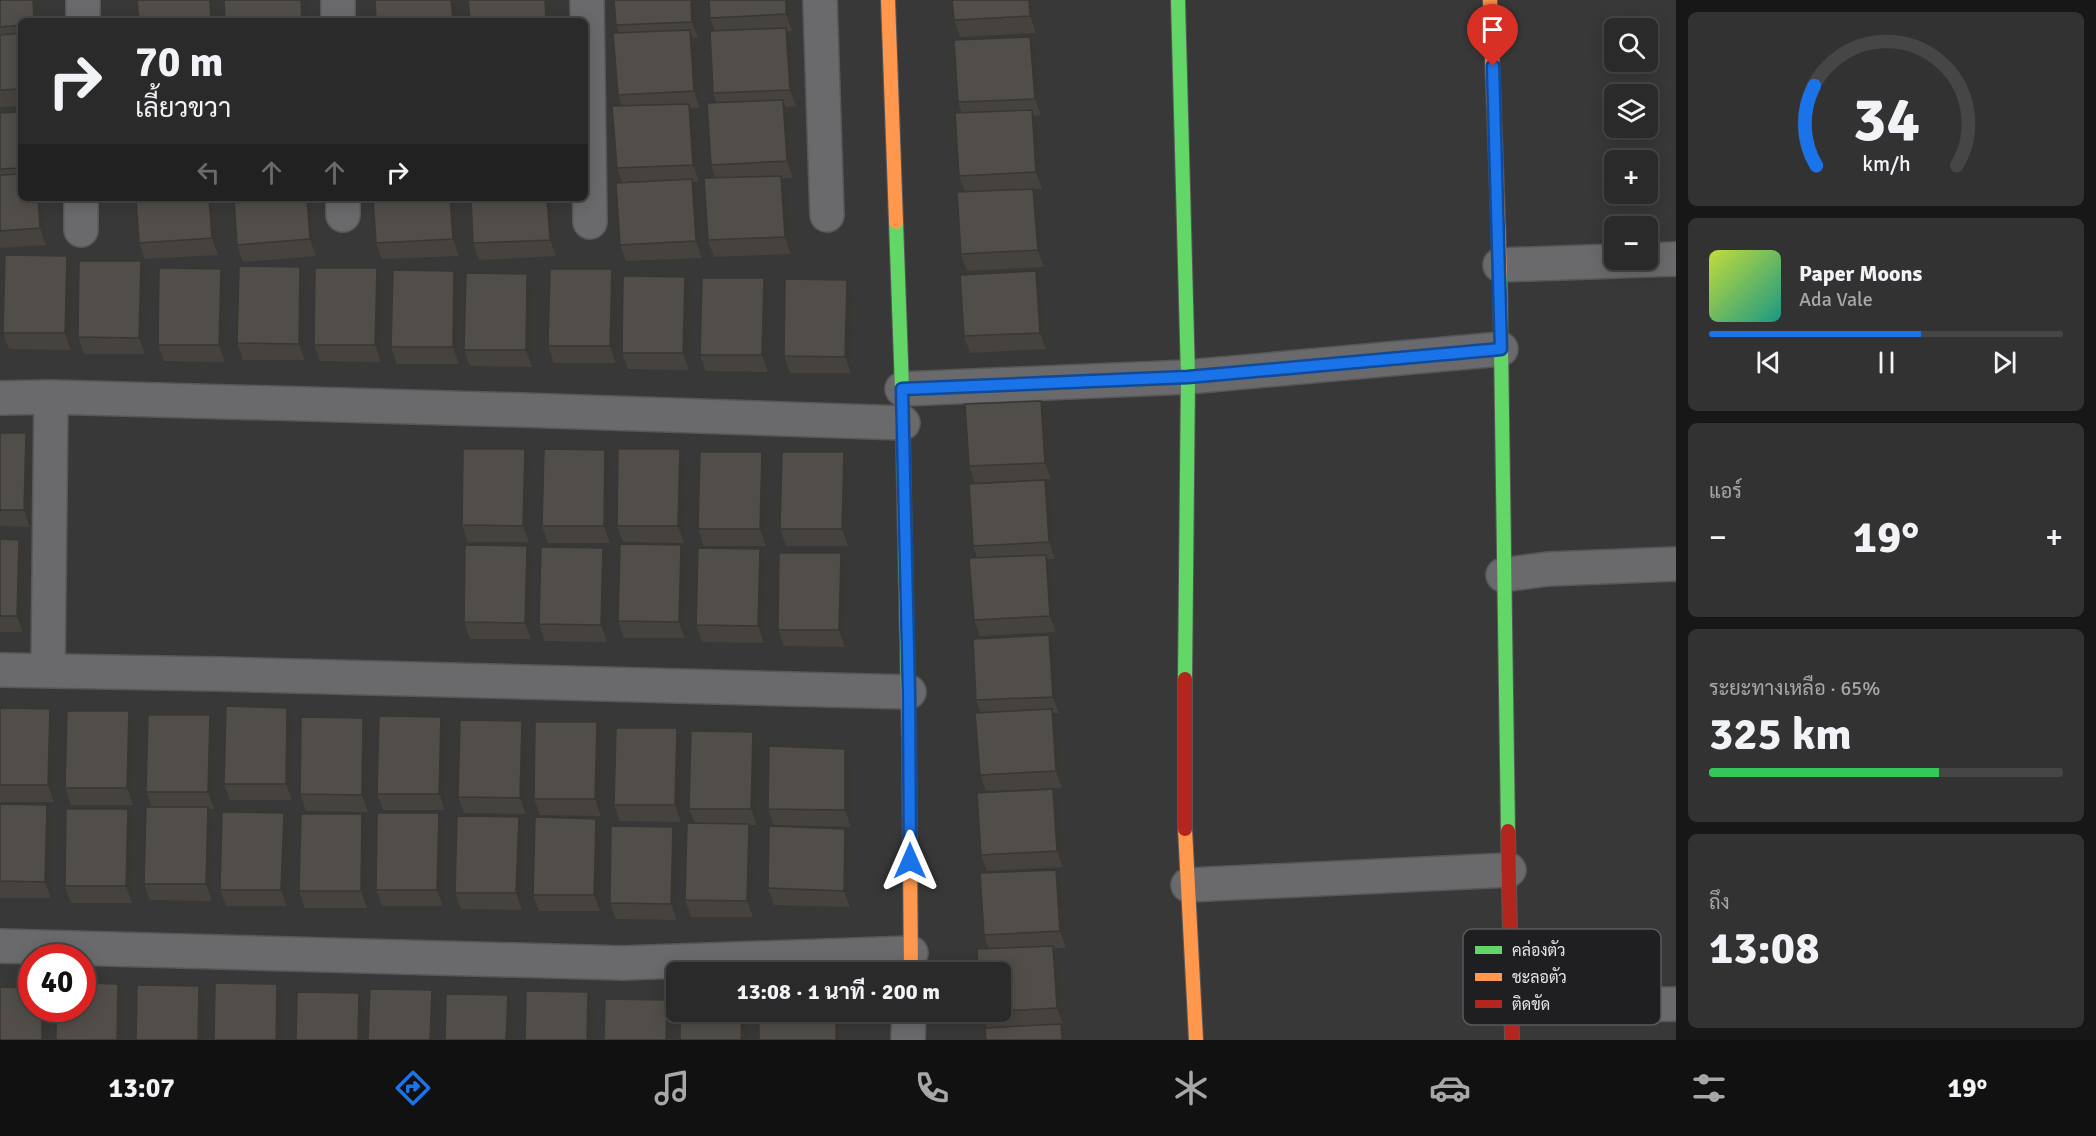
<!DOCTYPE html>
<html lang="th">
<head>
<meta charset="utf-8">
<style>
  :root { --surface:#2a2a2b; --page:#323233; --text:#f1f3f6; --muted:#a5a7a9; --line:#464647; --accent:#1a73e8 }
  body { margin:0; font-family:Signika,Sarabun,sans-serif; background:var(--page); color:var(--text); height:100vh; display:flex; flex-direction:column; font-size:22px; white-space:nowrap }
  * { box-sizing:border-box; margin:0 }
  p { font-size:20px; color:var(--muted) }
  .icon { flex:none; width:33px; height:33px; fill:none; stroke:currentColor; stroke-width:2; stroke-linecap:round; stroke-linejoin:round }
  .map { position:relative; flex:1; overflow:hidden }
  .sheet { display:flex; flex-direction:column; gap:12px; padding:12px; background:#171718; width:420px }
  .sheet>* { flex:none }
  .hud { position:absolute; left:18px; top:18px; width:570px; height:183px; border-radius:9px; box-shadow:0 3px 15px #0003,0 0 0 2px var(--line); background:#2a2a2b; color:var(--text); overflow:hidden }
  .fabs { position:absolute; left:1604px; top:18px; display:grid; gap:12px }
  .fabs a { display:grid; place-items:center; width:54px; height:54px; border-radius:9px; background:var(--surface); box-shadow:0 3px 15px #0003,0 0 0 2px var(--line); font-size:30px }
  .speed { position:absolute; left:18px; top:944px; display:flex; gap:12px; font-size:30px; font-weight:700; text-align:center }
  .speed>* { display:grid; place-content:center; width:78px; height:78px; border-radius:50%; background:var(--surface); box-shadow:0 3px 15px #0003,0 0 0 2px var(--line); line-height:1 }
  .speed .limit { border:9px solid #d22; background:#fff; color:#111 }
  .pin { position:absolute; display:grid; place-items:center; width:51px; height:51px; color:#fff; margin:-62px -26px; border-radius:50% 50% 50% 0; rotate:-45deg; box-shadow:0 0 6px #0007 }
  .pin .icon { rotate:45deg }
  .me { position:absolute; width:66px; margin:-33px; rotate:0deg; stroke-linejoin:round; filter:drop-shadow(0 0 4px #0008) }
  .turn { display:flex; align-items:center; gap:21px; height:126px; padding:0 18px; font-size:27px }
  .turn .icon { width:78px; height:78px; stroke-width:2.5 }
  .turn b { display:block; font-size:42px; line-height:51px }
  .lanes { display:flex; align-items:center; height:57px; padding:0 18px; background:#0003; justify-content:center; gap:30px; direction:ltr }
  .lanes .off { opacity:.35 }
  .big { font-size:45px; font-weight:700; line-height:1.1 }
  .sheet .card { flex:1; display:flex; flex-direction:column; justify-content:center; gap:9px; min-width:0; padding:0 21px; border-radius:9px; background:var(--page) }
  .sheet .dial { align-items:center; gap:0 }
  .dial svg { height:156px; overflow:visible; fill:none; stroke:var(--line); stroke-width:7; stroke-linecap:round; text-anchor:middle }
  .dial text { fill:var(--text); stroke:none }
  .song { display:flex; align-items:center; gap:18px }
  .cover { width:72px; height:72px; border-radius:9px; background:linear-gradient(135deg,hsl(70 70% 55%),hsl(170 70% 35%)) }
  .played { height:6px; border-radius:3px; background:linear-gradient(90deg,var(--accent) 60%,var(--line) 60%) }
  .keys { display:flex; justify-content:space-around; direction:ltr }
  .heat { display:flex; justify-content:space-between; align-items:center; font-size:33px; direction:ltr }
  .charge { height:9px; border-radius:4px; background:linear-gradient(90deg,#34c759 65%,var(--line) 0) }
  .trip { position:absolute; left:666px; top:962px; width:345px; height:60px; border-radius:9px; background:var(--surface); box-shadow:0 3px 15px #0003,0 0 0 2px var(--line); font-weight:700; line-height:60px; text-align:center }
  .tabs { display:flex; height:96px; justify-content:space-around; align-items:center; background:#111; color:var(--muted) }
  .tabs .icon { width:42px; height:42px }
  .tabs .active { color:var(--accent) }
  .tabs b { font-size:27px; color:var(--text) }
  main { display:flex; flex:1; min-height:0 }
  .map>svg:first-child { display:block }
</style>
</head>
<body>
<main>
<div class="map">
<svg width="1676" height="1040" viewBox="0 0 1676 1040">
  <rect width="100%" height="100%" fill="#383839"/>
  <g fill="none" stroke-linecap="round" stroke-linejoin="round">
    <defs>
      <path id="street" d="M338 0V21
        M587 0 590 222
        M820 0 827 215
        M83 21V0
        M343 198V215
        M81 230V198
        M1500 265 1676 259
        M902 389 1188 377 1501 349
        M0 398 51 397 522 410 903 423
        M1503 575 1548 569 1676 564
        M0 670 218 674 909 692
        M48 671 51 397
        M1188 885 1509 870
        M0 946 623 963 911 953
        M1511 1007 1676 1004
        M908 1040 909 1011"/>
      <path id="fast" d="M1178 0 1188 377 1185 679
        M896 222 902 389 909 740
        M1500 275 1508 831"/>
      <path id="slow" d="M888 0 896 222
        M1490 0 1500 275
        M909 740 911 972
        M1185 829 1196 1040"/>
      <path id="jam" d="M1185 679V829
        M1508 831 1512 1040"/>
    </defs>
    <use href="#street" stroke="#585758" stroke-width="36"/>
    <use href="#fast" stroke="#585758" stroke-width="16"/>
    <use href="#slow" stroke="#585758" stroke-width="16"/>
    <use href="#jam" stroke="#585758" stroke-width="16"/>
    <use href="#street" stroke="#6a696b" stroke-width="33"/>
    <use href="#fast" stroke="#63d668" stroke-width="14"/>
    <use href="#slow" stroke="#ff974d" stroke-width="14"/>
    <use href="#jam" stroke="#b3261e" stroke-width="14"/>
  </g>
  <path fill="#46433f" d="M0 0 21 21V106L0 107Z
    M695 0 698 38H693L696 46 700 108H690L695 120 699 181 692 182 698 196 702 258 626 261 620 245 622 182 617 168 622 106 618 95 619 33 616 25Z
    M709 0H791L792 31H787L792 44 796 106 786 107 789 116 793 178H782L787 192 791 254 714 257 708 240 715 178 711 165 717 103 713 93 715 31 710 18Z
    M1034 0 1036 33 960 37 954 20Z
    M1036 53 1041 115 1034 116 1038 126 1042 189H1033L1039 205 1044 267 967 271 961 254 965 192 959 176 962 113 958 102Z
    M21 112V198H43L46 245 0 248V113Z
    M136 198H214L218 255 145 259 139 243Z
    M312 198 316 256 243 262 237 245Z
    M373 198H455L459 256 382 259 376 243Z
    M471 198H551L556 256 479 260 473 243Z
    M67 256 73 273 71 350 9 349 3 333Z
    M377 268 383 285 381 362 320 361 314 345Z
    M221 269 227 285 225 362 164 361 158 345Z
    M612 269 618 286 616 363H554L548 346Z
    M527 274 533 290 532 367 470 366 464 350Z
    M147 277 145 354H84L78 337Z
    M764 278 770 294 768 372 706 371 700 355Z
    M306 283 305 360H243L237 343Z
    M460 288 459 364H397L391 347Z
    M1042 288 1046 349 970 353 964 336Z
    M691 293 689 370 628 369 622 353Z
    M853 297 851 373H790L784 356Z
    M1041 401 1047 417 1051 479 975 483 969 466Z
    M0 433H26L32 449 30 527 0 526Z
    M680 449 686 466 684 543 623 542 617 526Z
    M762 452 768 469 766 546H704L698 529Z
    M531 466 529 542H468L462 525Z
    M611 467 610 543H548L542 526Z
    M850 469 848 546H786L780 529Z
    M1045 480 1052 497 1055 559H1047L1052 571 1056 632 980 636 974 620 977 558 973 546Z
    M0 539 25 556 23 632H0Z
    M681 545 687 561 685 638H624L618 621Z
    M603 548 609 564 607 642 545 641 539 624Z
    M760 549 766 566 764 643 702 642 696 625Z
    M533 563 531 639H470L464 622Z
    M847 570 845 647 784 646 778 630Z
    M1055 652 1059 713H1053L1058 726 1062 788 986 791 980 775 981 713 976 700Z
    M0 708 56 725 54 802H0Z
    M210 715 216 732 214 809H209L214 824 212 901 150 900 144 884 152 807 146 792Z
    M363 718 369 735 368 812 306 811 300 794Z
    M522 721 528 737 526 814 464 813 458 797Z
    M597 722 603 738 601 816 540 815 534 799Z
    M293 724 292 800H230L224 784Z
    M135 728 133 805H71L65 788Z
    M677 728 683 745 681 822 620 821 614 805Z
    M753 732 759 748 757 825H749L755 841 753 917H691L685 900 695 823 689 809Z
    M447 734 445 810H383L377 794Z
    M845 749 851 765V827L774 825 768 809Z
    M0 804 47 805 53 821 51 898H0Z
    M1059 806 1063 867 987 871 981 855Z
    M439 813 445 829 443 906H382L376 890Z
    M519 817 525 833 522 910 461 909 455 893Z
    M134 826 132 903H71L65 886Z
    M673 827 679 843 677 920 616 919 610 903Z
    M845 829 851 845 850 907 774 905 768 888Z
    M290 830 287 906H226L220 890Z
    M368 831 367 908H305L299 891Z
    M602 835 600 911H539L533 895Z
    M1056 870 1062 886 1066 948H1054L1059 962 1063 1025H1061L1067 1040 987 1028 981 1011 989 949 984 935Z"/>
  <path fill="#393733" d="M33 0H38L39 21H34Z
    M210 0H215L216 21H211Z
    M301 0H306L307 21H302Z
    M451 0H456L458 21H453Z
    M545 0H550L551 21H546Z
    M691 0H695L698 38 692 22Z
    M786 0H791L792 31 786 14Z
    M1029 0H1034L1036 33 1030 16Z
    M786 28 792 44 796 106 790 90Z
    M690 30 696 46 700 108 694 91Z
    M1030 37 1036 53 1041 115 1035 99Z
    M783 100 789 116 793 178 787 161Z
    M689 104 695 120 699 181 693 165Z
    M1032 110 1038 126 1042 189 1036 172Z
    M781 176 787 192 791 254 785 237Z
    M692 179 698 196 702 258 696 241Z
    M1033 189 1039 205 1044 267 1038 250Z
    M38 198H43L46 245 40 228Z
    M209 198H214V199L218 255 212 238Z
    M307 198H312L316 256 310 239Z
    M450 198H455L459 256 453 239Z
    M547 198H551L556 256 550 240Z
    M67 256 73 273 71 350 65 333Z
    M141 261 147 277 145 354 139 338Z
    M300 267 306 283 305 360 299 344Z
    M377 268 383 285 381 362 375 345Z
    M221 269 227 285 225 362 219 345Z
    M612 269 618 286 616 363 610 346Z
    M454 271 460 288 459 364 453 347Z
    M1036 271 1042 288 1046 349 1040 333Z
    M527 274 533 290 532 367 526 350Z
    M685 277 691 293 689 370 683 353Z
    M764 278 770 294 768 372 762 355Z
    M847 280 853 297 851 373 845 357Z
    M1041 401 1047 417 1051 479 1045 463Z
    M26 433 32 449 30 527 24 510Z
    M525 449 531 466 529 542 523 526Z
    M680 449 686 466 684 543 678 526Z
    M605 450 611 467 610 543 604 526Z
    M762 452 768 469 766 546 760 529Z
    M844 452 850 469 848 546 842 529Z
    M1045 480 1052 497 1055 559 1049 542Z
    M19 540 25 556 23 632 17 616Z
    M681 545 687 561 685 638 679 622Z
    M527 546 533 563 531 639 525 623Z
    M603 548 609 564 607 642 601 625Z
    M760 549 766 566 764 643 758 626Z
    M841 553 847 570 845 647 839 630Z
    M1046 555 1052 571 1056 632 1050 616Z
    M1049 635 1055 652 1059 713 1053 697Z
    M287 708 293 724 292 800 286 784Z
    M50 709 56 725 54 802 48 785Z
    M1052 709 1058 726 1062 788 1056 771Z
    M129 711 135 728 133 805 127 788Z
    M210 715 216 732 214 809 208 792Z
    M441 717 447 734 445 810 439 794Z
    M363 718 369 735 368 812 362 795Z
    M522 721 528 737 526 814 520 798Z
    M597 722 603 738 601 816 595 799Z
    M677 728 683 745 681 822 675 805Z
    M753 732 759 748 757 825 751 809Z
    M845 749 851 765V827L845 810Z
    M1053 789 1059 806 1063 867 1057 851Z
    M47 805 53 821 51 898 45 882Z
    M208 807 214 824 212 901 206 884Z
    M128 809 134 826 132 903 126 886Z
    M284 813 290 830 287 906 281 890Z
    M439 813 445 829 443 906 437 890Z
    M362 814 368 831 367 908 361 891Z
    M519 817 525 833 522 910 516 893Z
    M596 819 602 835 600 911 594 895Z
    M749 824 755 841 753 917 747 901Z
    M673 827 679 843 677 920 671 904Z
    M845 829 851 845 850 907 844 891Z
    M1056 870 1062 886 1066 948 1060 931Z
    M1053 946 1059 962 1063 1025 1057 1008Z
    M118 984 124 1000V1040H117Z
    M277 984 283 1000 282 1040H276Z
    M199 986 205 1002 204 1040H198Z
    M432 990 438 1007 437 1040H430Z
    M588 992 594 1008 593 1040H587Z
    M359 993 365 1009 364 1040H358Z
    M508 995 514 1012 513 1040H506Z
    M667 1000 673 1016V1040H666Z
    M42 1008H49L48 1040H42Z
    M742 1011H747L748 1013 747 1040H741Z
    M836 1021 842 1038V1040H836Z
    M1061 1024 1067 1040H1062Z"/>
  <path fill="#514e49" stroke="#393733" stroke-width="1.5" d="M0 0H33L34 21H21V25L0 27Z
    M137 0H210L211 21H139Z
    M224 0H301L302 21H225Z
    M375 0H451L453 21H376Z
    M468 0H545L546 21H470Z
    M614 0H691L692 22 616 25Z
    M709 0H786V14L710 18Z
    M952 0H1029L1030 16 954 20Z
    M786 28 790 90 713 93 710 31Z
    M690 30 694 91 618 95 613 33Z
    M21 33V89L0 90V35Z
    M1030 37 1035 99 958 102 954 40Z
    M783 100 787 161 711 165 707 103Z
    M689 104 693 165 617 168 612 106Z
    M1032 110 1036 172 959 176 955 113Z
    M21 112V168L0 169V113Z
    M21 174V198H38L40 228 0 231V175Z
    M781 176 785 237 708 240 704 178Z
    M692 179 696 241 620 245 616 183Z
    M1033 189 1038 250 961 254 957 192Z
    M136 198H209L212 238 139 243Z
    M234 198H307L310 239 237 245Z
    M373 198H450L453 239 376 243Z
    M471 198H547L550 240 473 243Z
    M5 255 67 256 65 333H3Z
    M79 261H141L139 338 78 337Z
    M239 266 300 267 299 344 237 343Z
    M159 268 221 269 219 345H158Z
    M315 268H377L375 345H314Z
    M550 269H612L610 346H548Z
    M393 270 454 271 453 347H391Z
    M1036 271 1040 333 964 336 960 275Z
    M466 273 527 274 526 350H464Z
    M623 276 685 277 683 353H622Z
    M702 278H764L762 355H700Z
    M785 279 847 280 845 357 784 356Z
    M1041 401 1045 463 969 466 965 404Z
    M0 433H26L24 510H0Z
    M463 449H525L523 526 462 525Z
    M544 449 605 450 604 526H542Z
    M618 449H680L678 526H617Z
    M700 452H762L760 529H698Z
    M782 452H844L842 529H780Z
    M1045 480 1049 542 973 546 969 484Z
    M0 539 19 540 17 616H0Z
    M620 544 681 545 679 622 618 621Z
    M465 545 527 546 525 623 464 622Z
    M541 547 603 548 601 625 539 624Z
    M698 548 760 549 758 626 696 625Z
    M779 553H841L839 630H778Z
    M1046 555 1050 616 974 620 969 558Z
    M1049 635 1053 697 976 700 973 639Z
    M226 706 287 708 286 784H224Z
    M0 708 50 709 48 785H0Z
    M1052 709 1056 771 980 775 975 713Z
    M67 711H129L127 788H65Z
    M148 715H210L208 792H146Z
    M379 716 441 717 439 794H377Z
    M301 717 363 718 362 795 300 794Z
    M460 720 522 721 520 798 458 797Z
    M535 722H597L595 799H534Z
    M616 728H677L675 805H614Z
    M691 731 753 732 751 809H689Z
    M769 746 845 749V810L768 809Z
    M1053 789 1057 851 981 855 977 793Z
    M0 804 47 805 45 882 0 881Z
    M146 807H208L206 884H144Z
    M66 809H128L126 886H65Z
    M222 812 284 813 281 890H220Z
    M377 813H439L437 890H376Z
    M301 814H362L361 891H299Z
    M457 816 519 817 516 893H455Z
    M535 817 596 819 594 895H533Z
    M687 823 749 824 747 901 685 900Z
    M611 826 673 827 671 904 610 903Z
    M769 826 845 829 844 891 768 888Z
    M1056 870 1060 931 984 935 980 873Z
    M1053 946 1057 1008 1000 1011V972H978L977 949Z
    M82 983 118 984 117 1040H56V1008H82Z
    M215 983 277 984 276 1040H214Z
    M137 985 199 986 198 1040H136Z
    M0 987 32 988V1008H42V1040H0Z
    M370 989 432 990 430 1040H368Z
    M526 991 588 992 587 1040H525Z
    M297 992 359 993 358 1040H296Z
    M446 994 508 995 506 1040H445Z
    M605 999 667 1000 666 1040H604Z
    M680 1011H742L741 1040H680Z
    M759 1018 836 1021V1040H759Z
    M1061 1024 1062 1040H986L985 1028Z"/>
  <g fill="none" stroke-linecap="round" stroke-linejoin="round">
    <defs>
      <path id="route" d="M910 861 909 692 902 389 1188 377 1501 349 1493 66"/>
    </defs>
    <use href="#route" stroke="#114b97" stroke-width="15"/>
    <use href="#route" stroke="#1a73e8" stroke-width="10"/>
  </g>
  <rect x="1463" y="929" width="198" height="96" rx="9" fill="#1f1e20" stroke="#5a595c" stroke-width="1.5"/>
  <rect x="1475" y="946" width="27" height="8" fill="#63d668"/>
  <rect x="1475" y="973" width="27" height="8" fill="#ff974d"/>
  <rect x="1475" y="1000" width="27" height="8" fill="#b3261e"/>
  <g font-size="16" fill="#e5e4e7">
    <text x="1512" y="956">คล่องตัว</text>
    <text x="1512" y="983">ชะลอตัว</text>
    <text x="1512" y="1010">ติดขัด</text>
  </g>
</svg>
<div class="fabs">
<a><svg class="icon" aria-label="search" viewBox="0 0 24 24"><circle cx="10" cy="10" r="6"/><path d="M15 15l6 6"/></svg></a>
<a><svg class="icon" aria-label="layers" viewBox="0 0 24 24"><path d="M12 4l9 5-9 5-9-5zM3 14l9 5 9-5"/></svg></a>
<a>+</a>
<a>−</a>
</div>
<div class="speed"><div class="limit">40</div></div>
<div class="pin" style="left:1493px;top:66px;background:#d93025"><svg class="icon" aria-label="arrive" viewBox="0 0 24 24"><path d="M6 21V4h12l-3 4 3 4H6"/></svg></div>
<svg class="me" style="left:910px;top:861px" viewBox="-20 -20 40 40"><path d="M0-17L14 15 0 8-14 15z" fill="#1a73e8" stroke="#fff" stroke-width="4"/></svg>
<div class="trip">13:08 · 1 นาที · 200 m</div>
<div class="hud">
<div class="turn"><svg class="icon" aria-label="right" viewBox="0 0 24 24"><path d="M7 20v-9h11M14 6l5 5-5 5"/></svg><div><b>70 m</b>เลี้ยวขวา</div></div>
<div class="lanes"><svg class="icon off" aria-label="left" viewBox="0 0 24 24"><path d="M17 20v-9H6M10 6l-5 5 5 5"/></svg><svg class="icon off" aria-label="ahead" viewBox="0 0 24 24"><path d="M12 20V5M6 11l6-6 6 6"/></svg><svg class="icon off" aria-label="ahead" viewBox="0 0 24 24"><path d="M12 20V5M6 11l6-6 6 6"/></svg><svg class="icon" aria-label="right" viewBox="0 0 24 24"><path d="M7 20v-9h11M14 6l5 5-5 5"/></svg></div>
</div>
</div>
<section class="sheet">
<div class="card dial"><svg viewBox="0 0 100 80">
<path d="M14 69A42 42 0 1 1 86 69"/>
<path d="M14 69A42 42 0 0 1 13 28" stroke="#1a73e8"/>
<text x="50" y="56" font-size="32" font-weight="700">34</text>
<text x="50" y="72" font-size="11">km/h</text>
</svg></div>
<div class="card">
<div class="song"><i class="cover"></i><div><b>Paper Moons</b><p>Ada Vale</p></div></div>
<div class="played"></div>
<div class="keys"><svg class="icon" aria-label="previous" viewBox="0 0 24 24"><path d="M18 5L8 12l10 7zM5 5v14"/></svg><svg class="icon" aria-label="pause" viewBox="0 0 24 24"><path d="M8 5v14M16 5v14"/></svg><svg class="icon" aria-label="next" viewBox="0 0 24 24"><path d="M6 5l10 7-10 7zM19 5v14"/></svg></div>
</div>
<div class="card"><p>แอร์</p>
<div class="heat"><a>−</a><b class="big">19°</b><a>+</a></div>
</div>
<div class="card"><p>ระยะทางเหลือ · 65%</p><b class="big">325 km</b><div class="charge"></div></div>
<div class="card"><p>ถึง</p><b class="big">13:08</b></div>
</section>
</main>
<nav class="tabs">
<b>13:07</b>
<svg class="icon active" aria-label="directions" viewBox="0 0 24 24"><path d="M12 3l9 9-9 9-9-9zM9 14v-3h6M13 9l2 2-2 2"/></svg>
<svg class="icon" aria-label="music" viewBox="0 0 24 24"><path d="M9 18V5l10-2v13"/><circle cx="6" cy="18" r="3"/><circle cx="16" cy="16" r="3"/></svg>
<svg class="icon" aria-label="phone" viewBox="0 0 24 24"><path d="M5 4h4l2 5-3 2q2 4 5 5l2-3 5 2v4C11 20 4 13 5 4z"/></svg>
<svg class="icon" aria-label="climate" viewBox="0 0 24 24"><path d="M12 3v18M4 7l16 10M4 17L20 7"/></svg>
<svg class="icon" aria-label="car" viewBox="0 0 24 24"><path d="M5 17H2v-5l4-1 3-4h7l3 4 3 1v5h-3M9 17h6M6 11h13"/><circle cx="7" cy="17" r="2"/><circle cx="17" cy="17" r="2"/></svg>
<svg class="icon" aria-label="filters" viewBox="0 0 24 24"><path d="M4 7h16M4 17h16"/><circle cx="9" cy="7" r="2"/><circle cx="15" cy="17" r="2"/></svg>
<b>19°</b>
</nav>
</body>
</html>
